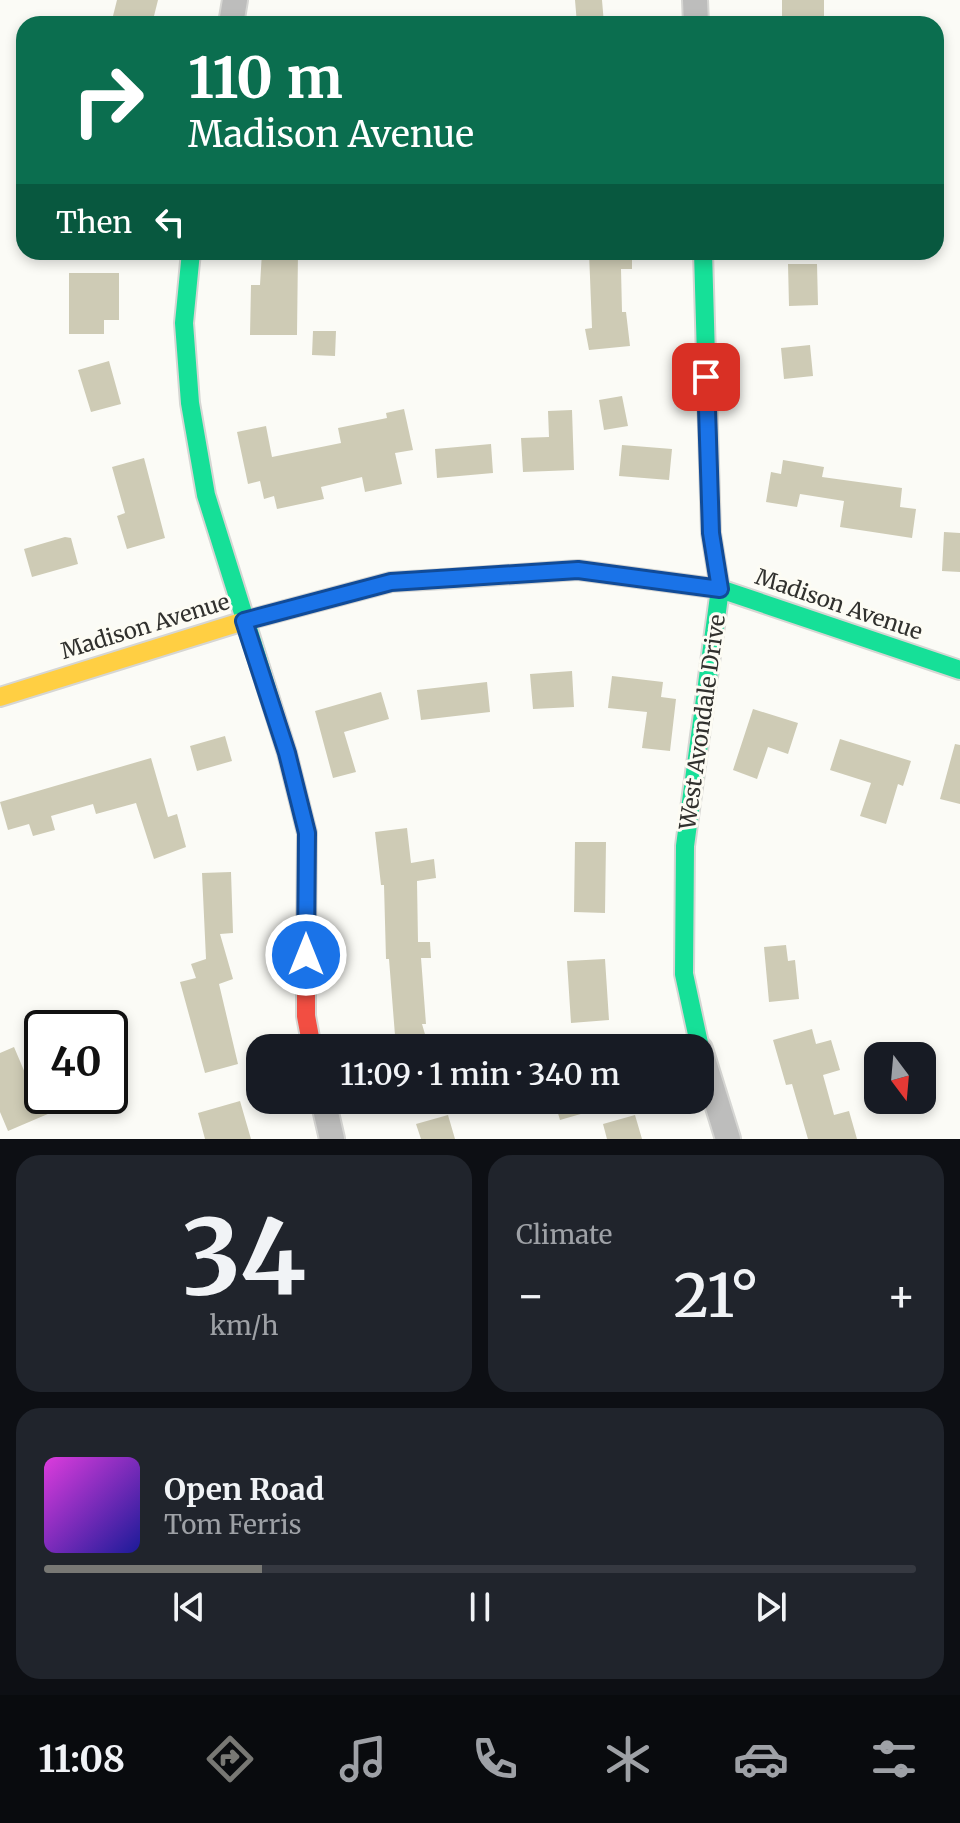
<!DOCTYPE html>
<html lang="en">
<head>
<meta charset="utf-8">
<style>
  :root { --surface:#171b24; --page:#20242c; --text:#f1f3f6; --muted:#9ea1a6; --line:#363941; --accent:#787874 }
  body { margin:0; font-family:Merriweather,serif; background:var(--page); color:var(--text); height:100vh; display:flex; flex-direction:column; font-size:30px; white-space:nowrap }
  * { box-sizing:border-box; margin:0 }
  p { font-size:26px; color:var(--muted) }
  .icon { flex:none; width:44px; height:44px; fill:none; stroke:currentColor; stroke-width:2; stroke-linecap:round; stroke-linejoin:round }
  .map { position:relative; height:1139px; overflow:hidden }
  .details { display:flex; flex-direction:column; gap:16px; padding:16px; background:#0d0f14; flex:1 }
  .details>* { flex:none }
  .hud { position:absolute; left:16px; top:16px; width:928px; height:244px; border-radius:24px; box-shadow:0 4px 12px #0003; background:#0b6e4f; color:#fff; overflow:hidden }
  .needle { width:52px; rotate:164deg }
  .fabs { position:absolute; left:864px; top:1042px; display:grid; gap:16px }
  .fabs a { display:grid; place-items:center; width:72px; height:72px; border-radius:16px; background:var(--surface); box-shadow:0 4px 12px #0003; font-size:40px }
  .speed { position:absolute; left:24px; top:1010px; display:flex; gap:16px; font-size:40px; font-weight:700; text-align:center }
  .speed>* { display:grid; place-content:center; width:104px; height:104px; border-radius:50%; background:var(--surface); box-shadow:0 4px 12px #0003; line-height:1 }
  .speed .limit { border:4px solid #111; border-radius:12px; background:#fff; color:#111 }
  .pin { position:absolute; display:grid; place-items:center; width:68px; height:68px; color:#fff; margin:-34px; border-radius:16px; box-shadow:0 4px 12px #0006 }
  .me { position:absolute; width:88px; margin:-44px; rotate:0deg; stroke-linejoin:round; filter:drop-shadow(0 0 6px #0008) }
  .turn { display:flex; align-items:center; gap:28px; height:168px; padding:0 40px; font-size:36px }
  .turn .icon { width:104px; height:104px; stroke-width:2.5 }
  .turn b { display:block; font-size:56px; line-height:68px }
  .then { display:flex; align-items:center; height:76px; padding:0 40px; background:#0003; gap:16px; font-size:30px }
  .big { font-size:60px; font-weight:600; line-height:1.1 }
  .details .tile { flex:1; display:flex; flex-direction:column; justify-content:center; gap:12px; min-width:0; padding:0 28px; border-radius:24px; background:var(--page) }
  .details .dial { align-items:center; gap:0 }
  .dial b { font-size:104px; line-height:1 }
  .song { display:flex; align-items:center; gap:24px }
  .cover { width:96px; height:96px; border-radius:12px; background:linear-gradient(135deg,hsl(300 70% 55%),hsl(240 70% 35%)) }
  .played { height:8px; border-radius:4px; background:linear-gradient(90deg,var(--accent) 25%,var(--line) 25%) }
  .keys { display:flex; justify-content:space-around; direction:ltr }
  .heat { display:flex; justify-content:space-between; align-items:center; font-size:44px; direction:ltr }
  .details .tiles { flex:1; display:grid; gap:16px; grid-template-columns:1fr 1fr }
  .tile:last-child { grid-column:span 2 }
  .trip { position:absolute; left:246px; top:1034px; width:468px; height:80px; border-radius:24px; background:var(--surface); box-shadow:0 4px 12px #0003; font-weight:600; line-height:80px; text-align:center }
  .dock { display:flex; height:128px; justify-content:space-around; align-items:center; background:#090b0e; color:var(--muted) }
  .dock .icon { width:56px; height:56px }
  .dock .selected { color:var(--accent) }
  .dock b { font-size:36px; color:var(--text) }
  .map>svg:first-child { display:block }
</style>
</head>
<body>
<div class="map">
<svg width="960" height="1139" viewBox="0 0 960 1139">
  <rect width="100%" height="100%" fill="#fbfbf6"/>
  <path fill="#cecbb5" d="M117 0H158L152 24H111Z
    M575 0H602L604 24H577Z
    M782 0H824V24H782Z
    M262 252H298L297 335H250L251 285H260Z
    M589 252H632V269H621L622 312H626L630 346 589 350 585 329 592 328Z
    M788 264H817L818 305 789 306Z
    M69 273H119V320H104V334H69Z
    M313 331H336L335 356 312 355Z
    M810 345 813 376 784 379 781 348Z
    M109 361 121 404 91 412 78 370Z
    M622 396 628 426 604 430 599 400Z
    M404 409 413 450 395 453 402 484 365 492 362 477 321 487 324 499 277 509 274 496 264 499 260 481 248 484 237 432 266 426 272 457 341 443 338 428 387 418 386 413Z
    M572 410 574 470 523 472 521 438 549 437 548 411Z
    M491 444 493 473 437 478 435 449Z
    M622 445 672 449 669 480 619 476Z
    M144 458 165 538 127 549 117 516 125 513 112 467Z
    M783 460 824 467 822 477 902 488 900 507 916 509 912 538 840 527 844 501 800 494 797 507 766 502 771 472 781 474Z
    M944 532 960 533V572L942 571Z
    M65 537 71 538 78 564 32 577 24 549Z
    M572 671 574 707 533 709 530 674Z
    M612 676 663 682 661 697 676 699 670 751 642 748 647 712 608 708Z
    M487 682 490 712 421 720 417 690Z
    M381 692 389 719 344 732 356 772 333 778 315 711Z
    M753 709 798 723 788 754 768 747 757 779 733 770Z
    M225 736 232 761 197 771 190 746Z
    M840 739 911 761 903 786 898 784 886 824 860 816 871 783 830 770Z
    M955 744 960 745V804L940 799Z
    M151 758 168 817 177 814 186 847 154 859 136 803 96 814 93 804 51 816 55 830 33 836 29 824 8 830 0 802Z
    M407 828 411 863 434 859 436 878 417 881 418 942H430L431 958H421L426 1024H422L429 1048H396L389 959H386L384 885H381L375 832Z
    M575 842H606L605 913 574 912Z
    M231 872 233 933 220 934 233 979 219 984 238 1064 205 1073 180 982 196 978 191 964 206 959 202 873Z
    M786 945 788 961 795 960 799 999 769 1002 764 947Z
    M605 959 609 1020 571 1023 567 961Z
    M812 1029 816 1044 831 1040 840 1070 823 1075 834 1115 849 1111 857 1139H808L792 1084 786 1085 773 1040Z
    M14 1047 31 1087 42 1082V1096H90L8 1131 0 1112V1053Z
    M554 1100H611L612 1105 560 1120Z
    M240 1101 251 1139H205L198 1113Z
    M448 1115 455 1139H421L416 1124Z
    M635 1115 642 1139H607L603 1124Z"/>
  <g fill="none" stroke-linecap="round" stroke-linejoin="round">
    <defs>
      <path id="street" d="M695 0 696 24
        M231 24 235 0
        M700 1049 728 1139
        M323 1100 332 1139"/>
      <path id="fast" d="M191 252 184 323 190 403 206 495 287 753 307 833 306 941
        M444 579 578 570 720 589 960 670
        M700 1048 684 974 685 846 720 589 711 533 703 252"/>
      <path id="slow" d="M0 697 244 621 391 582 444 579"/>
      <path id="jam" d="M306 941V1016L312 1048"/>
    </defs>
    <use href="#street" stroke="#d6d6d3" stroke-width="28"/>
    <use href="#fast" stroke="#d6d6d3" stroke-width="22"/>
    <use href="#slow" stroke="#d6d6d3" stroke-width="22"/>
    <use href="#jam" stroke="#d6d6d3" stroke-width="22"/>
    <use href="#street" stroke="#bdbdbc" stroke-width="24"/>
    <use href="#fast" stroke="#16e098" stroke-width="18"/>
    <use href="#slow" stroke="#ffcf43" stroke-width="18"/>
    <use href="#jam" stroke="#f24e42" stroke-width="18"/>
  </g>
  <g fill="none" stroke-linecap="round" stroke-linejoin="round">
    <defs>
      <path id="route" d="M306 955 307 833 287 753 244 621 391 582 453 578 578 570 720 589 711 533 706 377"/>
    </defs>
    <use href="#route" stroke="#114b97" stroke-width="20"/>
    <use href="#route" stroke="#1a73e8" stroke-width="14"/>
  </g>
  <g text-anchor="middle" dominant-baseline="central" stroke-width="6" stroke-linejoin="round" paint-order="stroke">
    <g font-size="22" fill="#31312e" stroke="#fdfcf4">
      <text transform="translate(839 604) rotate(19)">Madison Avenue</text>
      <text transform="translate(145 626) rotate(-17)">Madison Avenue</text>
      <text transform="translate(702 722) rotate(-82)">West Avondale Drive</text>
    </g>
  </g>
</svg>
<div class="fabs">
<a><svg class="needle" viewBox="-14 -14 28 28"><path d="M0-13l5 13h-10z" fill="#e53935"/><path d="M0 13l5-13h-10z" fill="#9ea1a6"/></svg></a>
</div>
<div class="speed"><div class="limit">40</div></div>
<div class="pin" style="left:706px;top:377px;background:#d93025"><svg class="icon" aria-label="arrive" viewBox="0 0 24 24"><path d="M6 21V4h12l-3 4 3 4H6"/></svg></div>
<svg class="me" style="left:306px;top:955px" viewBox="-20 -20 40 40"><circle r="17" fill="#1a73e8" stroke="#fff" stroke-width="3"/><path d="M0-11L8 9 0 5-8 9z" fill="#fff"/></svg>
<div class="trip">11:09 · 1 min · 340 m</div>
<div class="hud">
<div class="turn"><svg class="icon" aria-label="right" viewBox="0 0 24 24"><path d="M7 20v-9h11M14 6l5 5-5 5"/></svg><div><b>110 m</b>Madison Avenue</div></div>
<div class="then">Then<svg class="icon" aria-label="left" viewBox="0 0 24 24"><path d="M17 20v-9H6M10 6l-5 5 5 5"/></svg></div>
</div>
</div>
<section class="details">
<div class="tiles">
<div class="tile dial"><b>34</b><p>km/h</p></div>
<div class="tile"><p>Climate</p>
<div class="heat"><a>−</a><b class="big">21°</b><a>+</a></div>
</div>
<div class="tile">
<div class="song"><i class="cover"></i><div><b>Open Road</b><p>Tom Ferris</p></div></div>
<div class="played"></div>
<div class="keys"><svg class="icon" aria-label="previous" viewBox="0 0 24 24"><path d="M18 5L8 12l10 7zM5 5v14"/></svg><svg class="icon" aria-label="pause" viewBox="0 0 24 24"><path d="M8 5v14M16 5v14"/></svg><svg class="icon" aria-label="next" viewBox="0 0 24 24"><path d="M6 5l10 7-10 7zM19 5v14"/></svg></div>
</div>
</div>
</section>
<nav class="dock">
<b>11:08</b>
<svg class="icon selected" aria-label="directions" viewBox="0 0 24 24"><path d="M12 3l9 9-9 9-9-9zM9 14v-3h6M13 9l2 2-2 2"/></svg>
<svg class="icon" aria-label="music" viewBox="0 0 24 24"><path d="M9 18V5l10-2v13"/><circle cx="6" cy="18" r="3"/><circle cx="16" cy="16" r="3"/></svg>
<svg class="icon" aria-label="phone" viewBox="0 0 24 24"><path d="M5 4h4l2 5-3 2q2 4 5 5l2-3 5 2v4C11 20 4 13 5 4z"/></svg>
<svg class="icon" aria-label="climate" viewBox="0 0 24 24"><path d="M12 3v18M4 7l16 10M4 17L20 7"/></svg>
<svg class="icon" aria-label="car" viewBox="0 0 24 24"><path d="M5 17H2v-5l4-1 3-4h7l3 4 3 1v5h-3M9 17h6M6 11h13"/><circle cx="7" cy="17" r="2"/><circle cx="17" cy="17" r="2"/></svg>
<svg class="icon" aria-label="filters" viewBox="0 0 24 24"><path d="M4 7h16M4 17h16"/><circle cx="9" cy="7" r="2"/><circle cx="15" cy="17" r="2"/></svg>
</nav>
</body>
</html>
